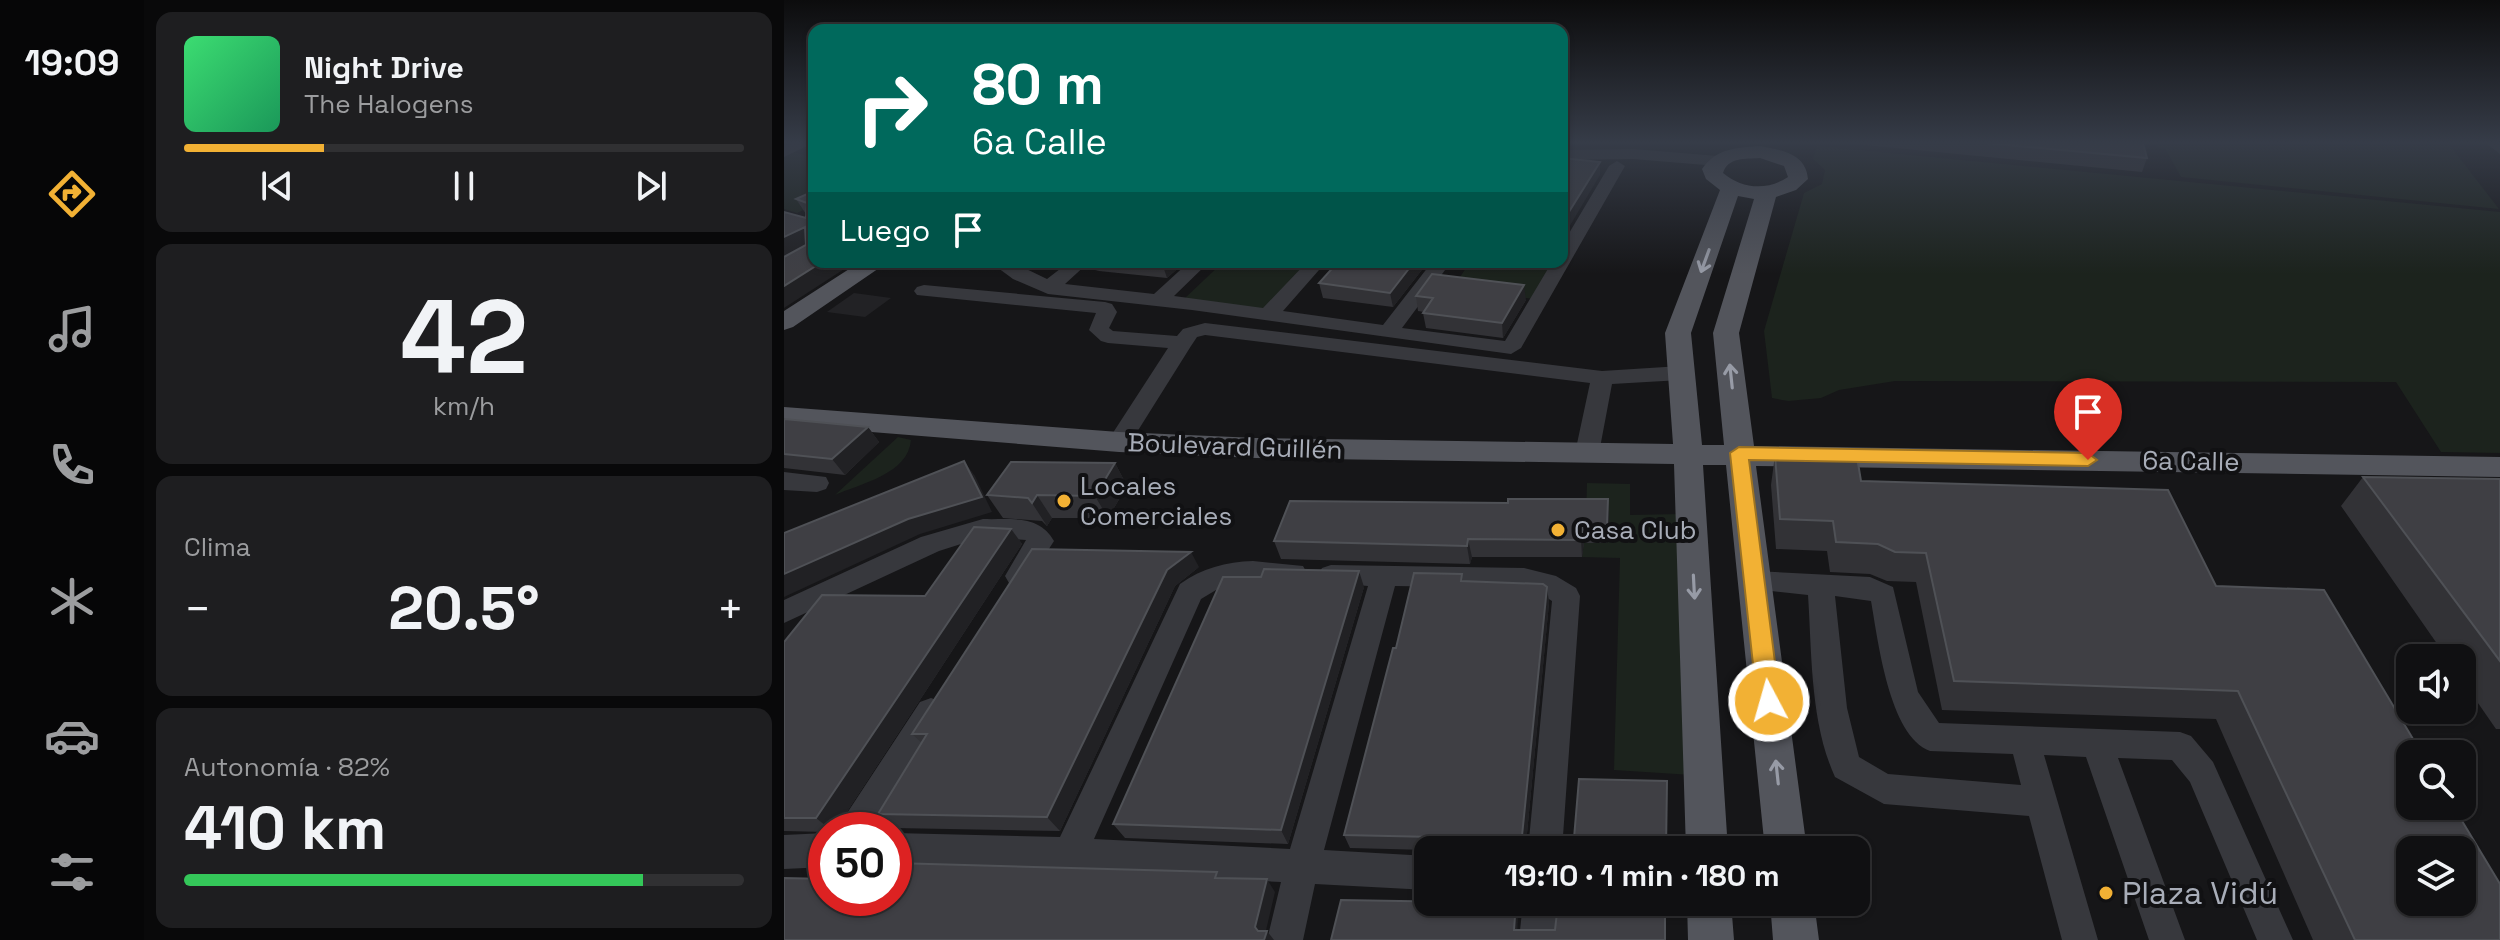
<!DOCTYPE html>
<html lang="es">
<head>
<meta charset="utf-8">
<style>
  :root { --surface:#101012; --page:#1e1e20; --text:#f1f3f6; --muted:#9c9d9f; --line:#303032; --accent:#f2b134 }
  body { margin:0; font-family:"Space Grotesk",sans-serif; background:var(--page); color:var(--text); height:100vh; display:flex; flex-direction:column; font-size:30px; white-space:nowrap }
  * { box-sizing:border-box; margin:0 }
  p { font-size:26px; color:var(--muted) }
  .icon { flex:none; width:44px; height:44px; fill:none; stroke:currentColor; stroke-width:2; stroke-linecap:round; stroke-linejoin:round }
  .map { position:relative; flex:1; overflow:hidden }
  .drawer { display:flex; flex-direction:column; gap:12px; padding:12px; background:#09090a; width:640px }
  .drawer>* { flex:none }
  .banner { position:absolute; left:24px; top:24px; width:760px; height:244px; border-radius:16px; box-shadow:0 2px 6px #0004,0 0 0 2px var(--line); background:#00695c; color:#fff; overflow:hidden }
  .controls { position:absolute; left:1612px; top:644px; display:grid; gap:16px }
  .controls a { display:grid; place-items:center; width:80px; height:80px; border-radius:16px; background:var(--surface); box-shadow:0 2px 6px #0004,0 0 0 2px var(--line); font-size:40px }
  .speed { position:absolute; left:24px; top:812px; display:flex; gap:16px; font-size:40px; font-weight:700; text-align:center }
  .speed>* { display:grid; place-content:center; width:104px; height:104px; border-radius:50%; background:var(--surface); box-shadow:0 2px 6px #0004,0 0 0 2px var(--line); line-height:1 }
  .speed .limit { border:12px solid #d22; background:#fff; color:#111 }
  .pin { position:absolute; display:grid; place-items:center; width:68px; height:68px; color:#fff; margin:-82px -34px; border-radius:50% 50% 50% 0; rotate:-45deg; box-shadow:0 0 8px #0007 }
  .pin .icon { rotate:45deg }
  .me { position:absolute; width:88px; margin:-44px; rotate:354deg; stroke-linejoin:round; filter:drop-shadow(0 0 6px #0008) }
  .turn { display:flex; align-items:center; gap:28px; height:168px; padding:0 32px; font-size:36px }
  .turn .icon { width:104px; height:104px; stroke-width:2.5 }
  .turn b { display:block; font-size:56px; line-height:68px }
  .then { display:flex; align-items:center; height:76px; padding:0 32px; background:#0003; gap:16px; font-size:30px }
  .big { font-size:60px; font-weight:700; line-height:1.1 }
  .drawer .tile { flex:1; display:flex; flex-direction:column; justify-content:center; gap:12px; min-width:0; padding:0 28px; border-radius:16px; background:var(--page) }
  .drawer .dial { align-items:center; gap:0 }
  .dial b { font-size:104px; line-height:1 }
  .song { display:flex; align-items:center; gap:24px }
  .cover { width:96px; height:96px; border-radius:12px; background:linear-gradient(135deg,hsl(140 70% 55%),hsl(150 70% 35%)) }
  .played { height:8px; border-radius:4px; background:linear-gradient(90deg,var(--accent) 25%,var(--line) 25%) }
  .keys { display:flex; justify-content:space-around; direction:ltr }
  .heat { display:flex; justify-content:space-between; align-items:center; font-size:44px; direction:ltr }
  .charge { height:12px; border-radius:6px; background:linear-gradient(90deg,#34c759 82%,var(--line) 0) }
  .trip { position:absolute; left:630px; top:836px; width:456px; height:80px; border-radius:16px; background:var(--surface); box-shadow:0 2px 6px #0004,0 0 0 2px var(--line); font-weight:700; line-height:80px; text-align:center }
  main { display:flex; flex:1; min-height:0 }
  .tabs { display:flex; flex-direction:column; width:144px; justify-content:space-around; align-items:center; background:#060607; color:var(--muted) }
  .tabs .icon { width:56px; height:56px }
  .tabs .active { color:var(--accent) }
  .tabs b { font-size:36px; color:var(--text) }
  .map>svg:first-child { display:block }
</style>
</head>
<body>
<main>
<nav class="tabs">
<b>19:09</b>
<svg class="icon active" aria-label="directions" viewBox="0 0 24 24"><path d="M12 3l9 9-9 9-9-9zM9 14v-3h6M13 9l2 2-2 2"/></svg>
<svg class="icon" aria-label="music" viewBox="0 0 24 24"><path d="M9 18V5l10-2v13"/><circle cx="6" cy="18" r="3"/><circle cx="16" cy="16" r="3"/></svg>
<svg class="icon" aria-label="phone" viewBox="0 0 24 24"><path d="M5 4h4l2 5-3 2q2 4 5 5l2-3 5 2v4C11 20 4 13 5 4z"/></svg>
<svg class="icon" aria-label="climate" viewBox="0 0 24 24"><path d="M12 3v18M4 7l16 10M4 17L20 7"/></svg>
<svg class="icon" aria-label="car" viewBox="0 0 24 24"><path d="M5 17H2v-5l4-1 3-4h7l3 4 3 1v5h-3M9 17h6M6 11h13"/><circle cx="7" cy="17" r="2"/><circle cx="17" cy="17" r="2"/></svg>
<svg class="icon" aria-label="filters" viewBox="0 0 24 24"><path d="M4 7h16M4 17h16"/><circle cx="9" cy="7" r="2"/><circle cx="15" cy="17" r="2"/></svg>
</nav>
<section class="drawer">
<div class="tile">
<div class="song"><i class="cover"></i><div><b>Night Drive</b><p>The Halogens</p></div></div>
<div class="played"></div>
<div class="keys"><svg class="icon" aria-label="previous" viewBox="0 0 24 24"><path d="M18 5L8 12l10 7zM5 5v14"/></svg><svg class="icon" aria-label="pause" viewBox="0 0 24 24"><path d="M8 5v14M16 5v14"/></svg><svg class="icon" aria-label="next" viewBox="0 0 24 24"><path d="M6 5l10 7-10 7zM19 5v14"/></svg></div>
</div>
<div class="tile dial"><b>42</b><p>km/h</p></div>
<div class="tile"><p>Clima</p>
<div class="heat"><a>−</a><b class="big">20.5°</b><a>+</a></div>
</div>
<div class="tile"><p>Autonomía · 82%</p><b class="big">410 km</b><div class="charge"></div></div>
</section>
<div class="map">
<svg width="1716" height="940" viewBox="0 0 1716 940">
  <rect width="100%" height="100%" fill="#161618"/>
  <path fill="#222225" d="M70 293 107 298 81 317 43 312Z"/>
  <path fill="#1c231d" d="M1365 143H1664L1715 209 1397 177 1382 150Z
    M1033 146 1716 212V453L1657 452 1612 382 1111 381 1055 390 1037 398 1004 401 988 398 980 331 1020 193 1038 184 1041 170 1029 159Z
    M10 152 30 158V205L13 213 0 209V156Z
    M439 262H529L484 311 400 299Z
    M686 262 770 265 751 299 668 289Z
    M114 437 127 440C124 474 78 483 51 495Z
    M803 483 846 484V515L897 514 908 775 830 770 836 558 798 557 800 543H823L825 518 802 517Z"/>
  <g fill="none" stroke-linecap="round" stroke-linejoin="round">
    <path fill="#37383d" fill-rule="evenodd" d="M8 143H29L0 157V146Z
      M1702 143H1716V154Z
      M849 149 934 156 942 161 934 166 849 159 778 160V150Z
      M833 161 841 166 737 348 727 354 408 310 264 294 229 279 206 262H228L263 279 285 262H305L281 284 370 294 405 262H425L390 296 479 308 523 262H542L499 311 599 325 648 262H667L618 328 721 341 768 262H778V245L825 166Z
      M140 285 321 302 328 304 333 312 325 328 329 331 393 336 399 329 421 323 818 371 897 366 908 373 897 380 828 384 815 453 811 459H795L791 453 806 383 421 335 413 337 407 346 343 448H327L323 442 384 348 324 343 317 341 305 330 312 313 133 295 130 291 133 287Z
      M0 472 42 477 45 483 42 489 33 492 0 490Z
      M199 519C227 520 255 514 270 541L243 583 234 586 225 583 221 576 242 540 199 537 155 551 0 623V600L137 537Z
      M469 561 519 566 523 573 519 580 510 583 442 584 417 599 310 839 506 849 584 586 538 582 534 575 538 568 547 565 740 568 772 576 792 588 796 596 778 850H744L768 601 754 592 740 588 611 586 540 850 644 856V890L531 884 519 940H483L497 882 286 871 110 867V833L276 837 396 584C418 568 442 562 469 561Z
      M971 571 1086 577 1109 587 1134 692 1155 723 1396 732 1407 736 1429 762 1509 940H1473L1406 782 1388 760 1334 758 1401 940H1365L1302 757 1260 755 1314 940H1278L1245 816 1100 804 1051 777C1026 722 1028 654 1024 595L961 588 958 581 961 574ZM1051 596 1087 601C1094 640 1105 736 1146 751L1229 754 1237 785 1104 774 1075 757 1063 708Z
      M147 698 158 702 162 711 88 830H52L136 702Z
      M42 833V867L0 869V835Z
      M739 902H775L771 940H735Z"/>
    <path fill="#53555c" fill-rule="evenodd" d="M976 146C997 150 1022 153 1024 179L1012 190 992 197 955 333 970 446 1716 457V477L972 466 1023 850H981L942 465H919L944 850H902L890 464 472 458 335 452 0 425V407L335 432 472 438 889 444 881 333 936 190 922 179 918 169C933 148 951 148 976 146ZM976 158 1000 166 1004 177C983 191 958 189 939 173 944 157 961 159 976 158ZM954 196 970 199 929 333 940 445H918L907 333Z
      M76 262H104L9 327 0 330V311Z
      M903 902H947L950 940H904Z
      M986 902H1030L1035 940H989Z"/>
  </g>
  <path fill="#323236" d="M1061 143H1359L1363 158 1358 172Z
    M30 191 22 218V214L12 199Z
    M301 262H401L383 278 315 271 303 268Z
    M644 262 609 307 539 298 535 283Z
    M632 296 742 300 719 338 642 328 639 313 640 312 634 311Z
    M0 419 84 427 95 442 61 475 0 468Z
    M991 455 1432 586 1716 940H1529L1432 719 1158 710 1132 582 1103 581 1086 574 1046 572 1043 551 992 549 987 485Z
    M331 463 343 486 324 518H268L263 526 258 521 219 518 203 495Z
    M1579 477 1716 479V729H1712L1678 680V658H1663L1557 506Z
    M825 517 823 543H800L798 557H688L686 564 497 559 490 541Z
    M227 529 238 544 51 830H42V832L0 831V642L141 596Z
    M415 567 391 586 276 831 110 828 94 814 138 743 128 734Z
    M678 574 679 581 763 587 765 603 742 844 743 850H644L566 848 560 835 612 648Z
    M580 587 504 844 341 838 329 824Z"/>
  <path fill="#212124" d="M816 162V175L778 239V223Z
    M21 227 30 240 0 257V237Z
    M38 262H71L0 308V286Z
    M379 262H401L383 278 378 263Z
    M630 262H644L609 307 606 293Z
    M740 285 742 300 719 338 718 323Z
    M84 427 95 442 61 475 48 459Z
    M180 461 191 476 208 512 136 534 0 597V574Z
    M331 463 343 486 324 518 311 496Z
    M253 495 268 518 263 526 248 503Z
    M824 499 825 517 823 543V525Z
    M799 525 800 543 798 557 797 540Z
    M227 529 238 544 51 830H47L32 818Z
    M684 539 688 557 686 564 683 546Z
    M407 552 415 567 391 586 276 831 263 817 383 570Z
    M575 571 580 587 504 844 497 830Z
    M763 587 765 603 742 844 738 836Z
    M483 879 491 892 480 939 471 927Z
    M732 903 734 916 733 940 730 930Z
    M483 931 490 940H480Z"/>
  <path fill="#3f3f44" stroke="#4f5156" stroke-width="2" fill-rule="evenodd" d="M1202 143H1359L1363 158 1244 147Z
    M778 158 816 162 778 223Z
    M30 191V262H38L0 286V257L22 245 21 227 0 237V212L22 218 23 203 12 199Z
    M554 262H630L606 293 535 283Z
    M648 274 740 285 718 323 639 313 649 298 632 296Z
    M0 419 84 427 48 459 0 454Z
    M991 455 1073 457 1077 481 1384 490 1432 586 1540 590 1638 754H1626V806H1669L1716 884V940H1571L1454 691 1170 681 1142 553 1111 552 1094 544 1052 542 1049 521 996 519ZM1626 850H1678V902H1626Z
    M180 461 198 497 124 519 0 574V533Z
    M227 462 331 463 311 496 253 495 248 503 244 498 203 495Z
    M1579 477 1716 479V661Z
    M724 499H824L823 525H799L797 540 684 539 683 546 490 541 506 501 724 503Z
    M190 527 227 529 32 818H0V642L38 595 141 596Z
    M248 549 407 552 383 570 263 817 94 814 143 734H128Z
    M480 569 575 571 497 830 329 824 439 577H477Z
    M630 573 678 574 677 581 759 584 763 587 738 836 741 839 560 835 609 648H612Z
    M795 779 883 781 882 850H789Z
    M110 863 433 872 431 878 483 879 471 927 474 931H483L480 940H0V878L42 879V898H110Z
    M557 900 732 903 730 930H771L774 904 784 905 785 902H881V940H547Z"/>
  <defs><path id="oneway-shaft" d="M-6 0H5M1.5-3L5.5 0L1.5 3" fill="none" stroke-width="1.6" stroke-linecap="round" stroke-linejoin="round" transform="scale(2)"/></defs>
  <g stroke="#979ba6">
    <use href="#oneway-shaft" transform="translate(921 261) rotate(110)"/>
    <use href="#oneway-shaft" transform="translate(947 376) rotate(-96)"/>
    <use href="#oneway-shaft" transform="translate(910 587) rotate(87)"/>
    <use href="#oneway-shaft" transform="translate(993 772) rotate(-96)"/>
  </g>
  <linearGradient id="sky" x2="0" y2="1"><stop stop-color="#0c0c0d"/><stop offset="0.52" stop-color="#363c48"/><stop offset="1" stop-color="#363c48" stop-opacity="0"/></linearGradient>
  <rect width="1716" height="274" fill="url(#sky)"/>
  <path fill="#f2b134" stroke="#9d7322" stroke-width="2" d="M955 447 1304 453 1313 460 1304 466 965 460 996 701 993 708 985 710 977 708 973 701 946 453Z"/>
  <g fill="#f2b134" stroke="#111113" stroke-width="3">
    <circle cx="280" cy="501" r="8"/>
    <circle cx="774" cy="530" r="8"/>
    <circle cx="1322" cy="893" r="8"/>
  </g>
  <g text-anchor="middle" dominant-baseline="central" stroke-width="8" stroke-linejoin="round" paint-order="stroke">
    <g font-size="26" fill="#a8adb8" stroke="#111113">
      <text transform="translate(451 446) rotate(2)">Boulevard Guillén</text>
      <text transform="translate(1407 461) rotate(1)">6a Calle</text>
    </g>
    <g font-size="26" fill="#a8adb8" stroke="#111113" text-anchor="start">
      <text x="296" y="486">Locales<tspan x="296" dy="30">Comerciales</tspan></text>
      <text x="790" y="530">Casa Club</text>
    </g>
    <g font-size="32" fill="#a8adb8" stroke="#111113" text-anchor="start">
      <text x="1338" y="893">Plaza Vidú</text>
    </g>
  </g>
</svg>
<div class="controls">
<a><svg class="icon" aria-label="sound" viewBox="0 0 24 24"><path d="M4 9h4l5-4v14l-5-4H4zM17 9q2 3 0 6"/></svg></a>
<a><svg class="icon" aria-label="search" viewBox="0 0 24 24"><circle cx="10" cy="10" r="6"/><path d="M15 15l6 6"/></svg></a>
<a><svg class="icon" aria-label="layers" viewBox="0 0 24 24"><path d="M12 4l9 5-9 5-9-5zM3 14l9 5 9-5"/></svg></a>
</div>
<div class="speed"><div class="limit">50</div></div>
<div class="pin" style="left:1304px;top:460px;background:#d93025"><svg class="icon" aria-label="arrive" viewBox="0 0 24 24"><path d="M6 21V4h12l-3 4 3 4H6"/></svg></div>
<svg class="me" style="left:985px;top:701px" viewBox="-20 -20 40 40"><circle r="17" fill="#f2b134" stroke="#fff" stroke-width="3"/><path d="M0-11L8 9 0 5-8 9z" fill="#fff"/></svg>
<div class="trip">19:10 · 1 min · 180 m</div>
<div class="banner">
<div class="turn"><svg class="icon" aria-label="right" viewBox="0 0 24 24"><path d="M7 20v-9h11M14 6l5 5-5 5"/></svg><div><b>80 m</b>6a Calle</div></div>
<div class="then">Luego<svg class="icon" aria-label="arrive" viewBox="0 0 24 24"><path d="M6 21V4h12l-3 4 3 4H6"/></svg></div>
</div>
</div>
</main>
</body>
</html>
